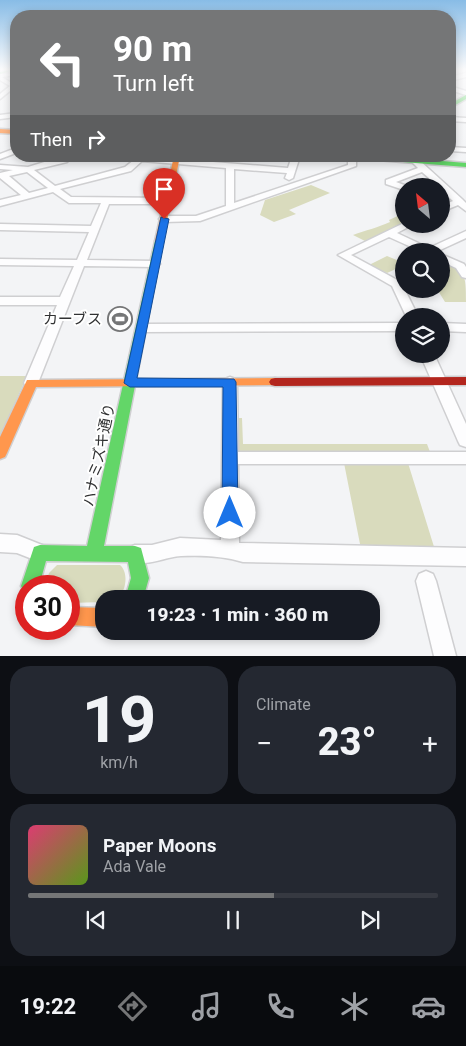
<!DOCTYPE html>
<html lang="en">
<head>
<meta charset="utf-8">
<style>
  :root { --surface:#171b24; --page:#242831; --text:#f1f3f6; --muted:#9ea1a6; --line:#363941; --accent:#757677 }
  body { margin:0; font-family:Roboto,"Noto Sans JP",sans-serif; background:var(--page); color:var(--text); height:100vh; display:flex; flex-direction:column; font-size:19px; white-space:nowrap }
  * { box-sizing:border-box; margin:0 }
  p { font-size:16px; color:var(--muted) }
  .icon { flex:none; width:28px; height:28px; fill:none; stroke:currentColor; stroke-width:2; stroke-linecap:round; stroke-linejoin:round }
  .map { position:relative; height:656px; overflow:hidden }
  .details { display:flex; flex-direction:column; gap:10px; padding:10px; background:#0d0f14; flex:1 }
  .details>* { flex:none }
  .banner { position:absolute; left:10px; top:10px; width:446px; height:152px; border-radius:20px; box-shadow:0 2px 8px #0003; background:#757677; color:#fff; overflow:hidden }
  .needle { width:32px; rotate:332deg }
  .tools { position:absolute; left:395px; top:178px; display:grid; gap:10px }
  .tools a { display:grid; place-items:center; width:55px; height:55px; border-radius:50%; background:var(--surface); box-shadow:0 2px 8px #0003; font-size:25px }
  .speed { position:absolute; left:15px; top:575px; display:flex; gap:10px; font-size:25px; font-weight:700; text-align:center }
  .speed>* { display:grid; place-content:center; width:65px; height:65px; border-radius:50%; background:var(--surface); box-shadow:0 2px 8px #0003; line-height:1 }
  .speed .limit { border:8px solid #d22; background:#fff; color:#111 }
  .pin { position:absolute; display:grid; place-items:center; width:42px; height:42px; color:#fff; margin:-51px -21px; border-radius:50% 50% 50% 0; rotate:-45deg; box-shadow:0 0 5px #0007 }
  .pin .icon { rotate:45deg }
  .me { position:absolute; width:55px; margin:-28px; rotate:0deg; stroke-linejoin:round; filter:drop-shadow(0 0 4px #0008) }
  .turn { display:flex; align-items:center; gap:18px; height:105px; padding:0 20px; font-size:22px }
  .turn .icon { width:65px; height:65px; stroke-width:2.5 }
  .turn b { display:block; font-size:35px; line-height:42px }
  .then { display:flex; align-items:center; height:48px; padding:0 20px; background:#0003; gap:10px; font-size:19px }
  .big { font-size:38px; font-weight:800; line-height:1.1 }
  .details .tile { flex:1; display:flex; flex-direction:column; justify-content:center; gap:8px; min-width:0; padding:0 18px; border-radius:20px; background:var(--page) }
  .details .dial { align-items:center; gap:0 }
  .dial b { font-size:65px; line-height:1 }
  .song { display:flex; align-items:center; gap:15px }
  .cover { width:60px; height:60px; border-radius:8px; background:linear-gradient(135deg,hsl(340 70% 55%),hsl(90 70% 35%)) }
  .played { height:5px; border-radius:2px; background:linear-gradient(90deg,var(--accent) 60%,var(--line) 60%) }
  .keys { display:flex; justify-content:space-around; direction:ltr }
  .heat { display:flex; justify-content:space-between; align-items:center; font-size:28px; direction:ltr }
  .details .tiles { flex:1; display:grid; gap:10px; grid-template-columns:1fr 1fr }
  .tile:last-child { grid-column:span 2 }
  .trip { position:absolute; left:95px; top:590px; width:285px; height:50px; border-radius:20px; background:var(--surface); box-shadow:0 2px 8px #0003; font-weight:800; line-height:50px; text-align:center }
  .tabs { display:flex; height:80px; justify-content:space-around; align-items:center; background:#090b0e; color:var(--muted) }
  .tabs .icon { width:35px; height:35px }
  .tabs .active { color:var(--accent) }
  .tabs b { font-size:22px; color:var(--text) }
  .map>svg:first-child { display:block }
</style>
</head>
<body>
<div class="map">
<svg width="466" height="656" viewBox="0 0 466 656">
  <rect width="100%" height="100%" fill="#f3f4f6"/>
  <path fill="#d9dbbd" d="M311 185 330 193 289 210 296 214 274 222 260 215 265 200Z
    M404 205V217L400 219 406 224 365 241 353 235C366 230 377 228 390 222L389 220 402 214 398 212 402 210 396 208Z
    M387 256 404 263V270L398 268 387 273 369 265Z
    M441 258C466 269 466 276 466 302H445L437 289H441Z
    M0 376H27L0 436Z
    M236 418H242L243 444H427L430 452 242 453 236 449Z
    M344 463H408L435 550 361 549Z
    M57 565H120C129 573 126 590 118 599H104V602L69 603V586H45L49 573Z"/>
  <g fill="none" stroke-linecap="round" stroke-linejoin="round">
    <defs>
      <path id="street" d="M16 73V75L2 77 16 86 0 99V94L10 86 0 80V74Z
        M466 73V77L450 81V77Z
        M450 86 466 91V95L450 90Z
        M16 113V117L0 119V115Z
        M450 117 466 118V122L450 121Z
        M450 147 466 148V152L450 151Z
        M16 148V153L0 159V154Z
        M64 156H73L67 162 34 170 55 186 125 167 134 160 105 156H139L288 168 292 156H300L293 178 289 180 285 178 287 173 234 169V203L348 165V156H356V166L200 221 164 222 159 219 164 216H196L226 206V168L142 161 131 171 60 189 71 197 168 198 172 201 168 204H109L87 260 155 261 160 264 155 267 84 266 38 383 36 386H26L24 383 57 305H0V297H60L74 266 0 265V259L77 260 89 232 0 230V224L91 226 101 203H69L53 192 0 206V200L21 195 0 178V173L13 170 0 169V165L28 167ZM27 172 48 188 29 193 9 176Z
        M412 159H418L462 199 466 203V211L458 205 441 212V206L453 201 441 190V186H438L422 172 396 182 407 186H404V190L386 184V180L418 168 411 161Z
        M404 223 414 224 397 233 429 248 466 231V238L438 251H420L389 237 351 255 401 282 418 316H406L392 286 338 255Z
        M441 254 464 264 466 267V278L462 277 456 268 441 261Z
        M404 323V331L142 332 136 328 142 324Z
        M441 323 466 324V332L441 331Z
        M420 354H434L466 424V447L460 445 458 441Z
        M230 377 235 379 237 382 238 452H466V464H238L239 543 466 548V566L243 562C224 556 201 555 181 556 163 557 147 568 128 560L125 554 128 548 135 545H152L180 538 221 540 223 382 225 379Z
        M0 534 17 535 47 547 50 553 47 559 40 562 17 553 0 552Z
        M426 571 433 574 436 581 456 656H434L416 581 419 574Z"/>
      <path id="fast" d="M9 70H14L0 74V72Z
        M466 95V99L450 108V104Z
        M349 156H381L466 163V167L352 158Z
        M159 238 163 241 104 546H135L141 548 149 578 143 599H125L131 578 128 562 46 561 39 586H26V593L24 592 21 586 34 547 40 545 87 546 155 241Z"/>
      <path id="slow" d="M0 129 16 130V134L0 133Z
        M174 156H180L163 241 159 244 155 241Z
        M275 378 279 379 281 382 279 385 36 387 7 453 5 457 0 459V437L27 380Z
        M69 607 104 608V627L69 625Z"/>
      <path id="jam" d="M466 377V385L275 386 271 385 269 382 271 379 275 378Z"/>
    </defs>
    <use href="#street" stroke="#cfcfd1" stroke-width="3"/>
    <use href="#fast" stroke="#cfcfd1" stroke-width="3"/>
    <use href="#slow" stroke="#cfcfd1" stroke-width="3"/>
    <use href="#jam" stroke="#cfcfd1" stroke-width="3"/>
    <use href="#street" fill="#fdfdfe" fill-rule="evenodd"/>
    <use href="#fast" fill="#63d668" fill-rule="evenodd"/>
    <use href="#slow" fill="#ff974d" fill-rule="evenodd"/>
    <use href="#jam" fill="#b3261e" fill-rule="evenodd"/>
  </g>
  <linearGradient id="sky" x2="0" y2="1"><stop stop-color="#88bce6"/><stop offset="0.43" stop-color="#fafafb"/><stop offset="1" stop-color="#fafafb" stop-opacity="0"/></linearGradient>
  <rect width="466" height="161" fill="url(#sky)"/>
  <path fill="#1a73e8" stroke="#114b97" d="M161 217 169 219 137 378 234 379 236 382 238 513 236 518 230 520 224 518 222 513 223 387H130L124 383Z"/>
  <defs>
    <symbol id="stadium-ring" viewBox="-11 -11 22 22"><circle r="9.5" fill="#fff" stroke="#757677" stroke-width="1.5"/><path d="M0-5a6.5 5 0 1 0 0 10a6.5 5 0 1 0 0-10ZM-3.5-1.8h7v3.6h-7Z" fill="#757677"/></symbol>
  </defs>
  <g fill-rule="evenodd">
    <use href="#stadium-ring" x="106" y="305" width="28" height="28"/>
  </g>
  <g text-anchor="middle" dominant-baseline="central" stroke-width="4" stroke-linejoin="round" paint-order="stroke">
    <g font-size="15" fill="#313233" stroke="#fff" text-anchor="end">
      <text x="102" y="319">カーブス</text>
    </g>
    <g font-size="15" fill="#313233" stroke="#fff">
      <text transform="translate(99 455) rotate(-78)">ハナミズキ通り</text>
    </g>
  </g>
</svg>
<div class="tools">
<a><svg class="needle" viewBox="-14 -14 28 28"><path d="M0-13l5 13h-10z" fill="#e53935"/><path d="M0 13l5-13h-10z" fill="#9ea1a6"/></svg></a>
<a><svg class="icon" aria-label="search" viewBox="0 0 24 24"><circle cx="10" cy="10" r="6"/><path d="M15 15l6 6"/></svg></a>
<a><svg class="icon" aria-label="layers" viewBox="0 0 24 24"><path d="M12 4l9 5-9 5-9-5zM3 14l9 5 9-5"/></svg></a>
</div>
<div class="speed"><div class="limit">30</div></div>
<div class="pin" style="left:164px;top:219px;background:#d93025"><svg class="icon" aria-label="arrive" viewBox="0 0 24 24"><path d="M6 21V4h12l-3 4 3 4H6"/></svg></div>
<svg class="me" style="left:230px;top:513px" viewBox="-20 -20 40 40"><circle r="19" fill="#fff"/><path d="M0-13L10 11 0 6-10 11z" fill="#1a73e8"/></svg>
<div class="trip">19:23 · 1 min · 360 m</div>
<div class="banner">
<div class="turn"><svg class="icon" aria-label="left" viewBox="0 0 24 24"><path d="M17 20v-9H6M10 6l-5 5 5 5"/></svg><div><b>90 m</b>Turn left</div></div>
<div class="then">Then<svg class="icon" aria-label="right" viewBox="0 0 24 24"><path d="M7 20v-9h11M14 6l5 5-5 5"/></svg></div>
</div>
</div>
<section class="details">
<div class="tiles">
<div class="tile dial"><b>19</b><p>km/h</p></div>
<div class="tile"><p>Climate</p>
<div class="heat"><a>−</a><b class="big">23°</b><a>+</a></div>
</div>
<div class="tile">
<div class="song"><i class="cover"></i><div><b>Paper Moons</b><p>Ada Vale</p></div></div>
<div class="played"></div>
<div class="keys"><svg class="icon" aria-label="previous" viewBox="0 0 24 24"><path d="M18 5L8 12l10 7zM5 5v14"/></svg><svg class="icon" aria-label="pause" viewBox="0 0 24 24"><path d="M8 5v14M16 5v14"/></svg><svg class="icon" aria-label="next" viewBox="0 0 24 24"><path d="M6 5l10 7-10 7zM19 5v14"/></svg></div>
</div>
</div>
</section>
<nav class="tabs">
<b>19:22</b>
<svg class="icon active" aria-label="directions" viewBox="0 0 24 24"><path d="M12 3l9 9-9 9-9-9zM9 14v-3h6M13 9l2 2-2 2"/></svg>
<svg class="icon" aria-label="music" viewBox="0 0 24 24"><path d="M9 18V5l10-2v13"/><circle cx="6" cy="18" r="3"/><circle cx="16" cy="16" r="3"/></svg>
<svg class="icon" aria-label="phone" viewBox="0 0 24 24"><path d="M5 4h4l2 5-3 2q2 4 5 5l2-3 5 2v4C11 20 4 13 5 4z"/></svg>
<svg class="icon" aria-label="climate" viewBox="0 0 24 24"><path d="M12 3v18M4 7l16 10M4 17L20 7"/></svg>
<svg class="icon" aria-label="car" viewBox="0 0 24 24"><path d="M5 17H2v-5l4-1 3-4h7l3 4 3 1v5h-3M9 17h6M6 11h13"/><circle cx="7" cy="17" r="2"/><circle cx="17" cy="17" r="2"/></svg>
</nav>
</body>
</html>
